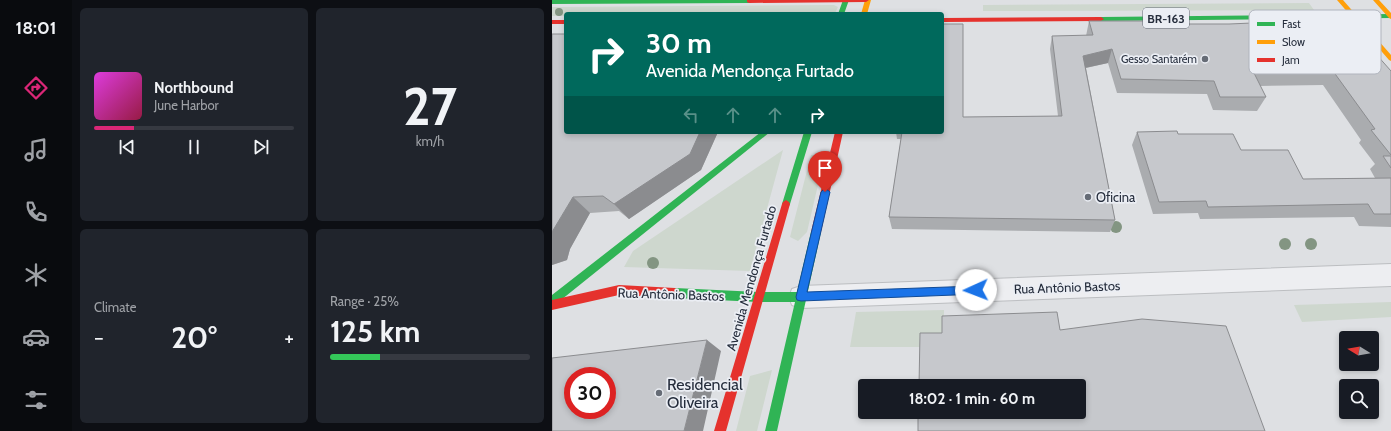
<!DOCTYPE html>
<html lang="en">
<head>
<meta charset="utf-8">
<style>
  :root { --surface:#171b24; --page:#20242c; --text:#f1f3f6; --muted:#9ea1a6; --line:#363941; --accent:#db2777 }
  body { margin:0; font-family:Cabin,sans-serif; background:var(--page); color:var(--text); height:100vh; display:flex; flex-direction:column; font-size:15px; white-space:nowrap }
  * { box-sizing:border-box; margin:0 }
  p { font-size:13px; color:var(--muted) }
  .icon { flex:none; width:22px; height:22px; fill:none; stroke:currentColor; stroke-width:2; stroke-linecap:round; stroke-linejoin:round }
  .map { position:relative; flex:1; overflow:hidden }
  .side { display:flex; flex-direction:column; gap:8px; padding:8px; background:#0d0f14; width:480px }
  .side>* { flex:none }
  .banner { position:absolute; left:12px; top:12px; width:380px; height:122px; border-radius:4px; box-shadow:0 2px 6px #0003; background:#00695c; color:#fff; overflow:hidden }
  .needle { width:26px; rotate:281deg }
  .buttons { position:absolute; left:787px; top:331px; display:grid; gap:8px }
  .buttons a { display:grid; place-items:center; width:40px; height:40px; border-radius:4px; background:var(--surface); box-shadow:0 2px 6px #0003; font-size:20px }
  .speed { position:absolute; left:12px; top:367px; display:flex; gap:8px; font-size:20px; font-weight:700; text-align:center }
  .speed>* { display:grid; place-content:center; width:52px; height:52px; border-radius:50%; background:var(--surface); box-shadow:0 2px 6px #0003; line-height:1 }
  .speed .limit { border:6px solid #d22; background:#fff; color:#111 }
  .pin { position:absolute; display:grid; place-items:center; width:34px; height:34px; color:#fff; margin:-41px -17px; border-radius:50% 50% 50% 0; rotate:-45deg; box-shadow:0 0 4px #0007 }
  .pin .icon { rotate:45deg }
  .me { position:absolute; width:44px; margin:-22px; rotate:268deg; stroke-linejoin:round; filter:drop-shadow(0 0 3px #0008) }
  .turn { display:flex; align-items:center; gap:14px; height:84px; padding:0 16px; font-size:18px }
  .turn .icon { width:52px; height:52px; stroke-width:2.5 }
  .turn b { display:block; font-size:28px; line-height:34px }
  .lanes { display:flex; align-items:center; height:38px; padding:0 16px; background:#0003; justify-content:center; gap:20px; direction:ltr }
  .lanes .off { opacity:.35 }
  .big { font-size:30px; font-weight:700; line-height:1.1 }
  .side .widget { flex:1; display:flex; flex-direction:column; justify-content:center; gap:6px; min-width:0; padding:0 14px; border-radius:6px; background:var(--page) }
  .side .dial { align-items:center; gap:0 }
  .dial b { font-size:52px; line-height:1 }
  .song { display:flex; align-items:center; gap:12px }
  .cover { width:48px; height:48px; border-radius:6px; background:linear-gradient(135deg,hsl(300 70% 55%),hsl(340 70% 35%)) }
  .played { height:4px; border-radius:2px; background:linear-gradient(90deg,var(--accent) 20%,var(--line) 20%) }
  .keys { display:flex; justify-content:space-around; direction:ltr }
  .heat { display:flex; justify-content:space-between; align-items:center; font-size:22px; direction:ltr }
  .charge { height:6px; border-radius:3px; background:linear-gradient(90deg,#34c759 25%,var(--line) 0) }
  .side .tiles { flex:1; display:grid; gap:8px; grid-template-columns:repeat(2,1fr) }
  .trip { position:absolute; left:306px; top:379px; width:228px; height:40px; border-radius:4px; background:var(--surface); box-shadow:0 2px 6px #0003; font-weight:700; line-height:40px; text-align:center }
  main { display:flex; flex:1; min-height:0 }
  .dock { display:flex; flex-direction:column; width:72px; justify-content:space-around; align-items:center; background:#090b0e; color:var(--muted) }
  .dock .icon { width:28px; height:28px }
  .dock .current { color:var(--accent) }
  .dock b { font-size:18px; color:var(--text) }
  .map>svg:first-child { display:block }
</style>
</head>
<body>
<main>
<nav class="dock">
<b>18:01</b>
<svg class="icon current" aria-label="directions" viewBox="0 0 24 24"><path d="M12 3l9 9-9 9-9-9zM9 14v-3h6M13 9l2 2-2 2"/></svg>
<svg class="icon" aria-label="music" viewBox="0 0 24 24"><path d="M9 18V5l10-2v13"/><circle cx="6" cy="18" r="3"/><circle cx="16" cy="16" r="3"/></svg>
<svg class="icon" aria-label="phone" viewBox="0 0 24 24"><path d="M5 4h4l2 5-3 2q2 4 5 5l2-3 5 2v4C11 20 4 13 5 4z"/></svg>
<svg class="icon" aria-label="climate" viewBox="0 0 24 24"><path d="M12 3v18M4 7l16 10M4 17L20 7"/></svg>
<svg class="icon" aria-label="car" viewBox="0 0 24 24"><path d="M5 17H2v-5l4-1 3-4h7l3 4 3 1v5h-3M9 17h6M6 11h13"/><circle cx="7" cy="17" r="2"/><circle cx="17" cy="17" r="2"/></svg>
<svg class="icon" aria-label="filters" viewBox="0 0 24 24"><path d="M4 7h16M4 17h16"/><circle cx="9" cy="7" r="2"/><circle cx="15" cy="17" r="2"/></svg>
</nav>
<section class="side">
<div class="tiles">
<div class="widget">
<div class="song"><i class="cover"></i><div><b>Northbound</b><p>June Harbor</p></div></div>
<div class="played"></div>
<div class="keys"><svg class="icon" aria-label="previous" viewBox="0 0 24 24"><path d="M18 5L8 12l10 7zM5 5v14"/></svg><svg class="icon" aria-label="pause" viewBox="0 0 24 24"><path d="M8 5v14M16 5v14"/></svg><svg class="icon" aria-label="next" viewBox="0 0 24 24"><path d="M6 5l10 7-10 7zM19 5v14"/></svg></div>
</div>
<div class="widget dial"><b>27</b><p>km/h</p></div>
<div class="widget"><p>Climate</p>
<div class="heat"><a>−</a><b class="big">20°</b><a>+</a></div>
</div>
<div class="widget"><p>Range · 25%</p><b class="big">125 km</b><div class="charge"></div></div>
</div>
</section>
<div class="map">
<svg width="839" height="431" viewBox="0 0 839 431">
  <rect width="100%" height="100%" fill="#dee0e3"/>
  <path fill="#ced7ce" d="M757 3 762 10 431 11V5Z
    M282 5 286 7 283 13 280 14H14V16H0V7Z
    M231 150 198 271 72 267 81 251Z
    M259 155H273L255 232 246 241 238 237Z
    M839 302V317L750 322 742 305Z
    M392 310V347H298L304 312Z
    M220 370 205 431H184L198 376Z"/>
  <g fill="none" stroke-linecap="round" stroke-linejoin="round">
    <defs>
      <path id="street" d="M839 264V286L249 308 240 305 237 297 240 289 249 286Z"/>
    </defs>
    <use href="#street" stroke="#bcbec1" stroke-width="2"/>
    <use href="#street" fill="#edeef1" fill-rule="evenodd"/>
    <path fill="#30b455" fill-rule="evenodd" d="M0 0H199L200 1 197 3 0 4Z
      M291 0H297L292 14H286Z
      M839 14V18L549 21 546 19 549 17Z
      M209 132H218L4 304 0 306V295Z
      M252 132H260L238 204 237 206H231L230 204Z
      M264 228 267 229 269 232 225 431H213L243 302H206L123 298 119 296 118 293 119 290 123 288 206 292H245L259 232 261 229Z"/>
    <path fill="#ff9f0a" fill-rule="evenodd" d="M313 0H319L315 14H309Z
      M785 0H791L839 55V61L837 60Z
      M821 0H827L839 13V19L837 18Z"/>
    <path fill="#e5322d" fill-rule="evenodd" d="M195 0H317L314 2 197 3 195 2Z
      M390 18 549 17 552 19 549 21 390 22Z
      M0 20H14V24H0Z
      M283 132H291L269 232 267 235H261L259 232Z
      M234 200 237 202 238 204 174 431H162L230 204 231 202Z
      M67 285 123 288 127 290 128 293 127 296 123 298 67 295 0 310V300Z"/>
  </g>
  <g fill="#839582">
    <circle cx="7" cy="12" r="4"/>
    <circle cx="564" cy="227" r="6"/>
    <circle cx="733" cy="244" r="6"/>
    <circle cx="759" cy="244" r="6"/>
    <circle cx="101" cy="263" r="6"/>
  </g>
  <path fill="#aaacaf" d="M537 21 595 24 839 71V227L807 226 802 217 648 219 646 213 601 214 580 145 585 132 626 134 689 150 751 179 823 178 818 169 823 164 807 143 809 140 771 85 708 86 714 97 705 111 661 110 655 94 565 93 556 63 534 68 563 220 558 232 340 229 337 217 349 139H345L344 132H390L411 117 506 116 498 49 500 36H534Z
    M0 34 14 132H166L149 170 77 219 67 211 38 213 18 249 15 260 0 265Z"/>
  <path fill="#8b8c8f" d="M560 49 556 63 528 69 531 56Z
    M148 132H166L149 170 77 219 62 204Z
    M21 197 38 213 18 249 15 260 0 265V232Z
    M155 340 169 351 151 431H132Z"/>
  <path fill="#c6c8cc" stroke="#8b8c8f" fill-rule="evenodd" d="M793 19 839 71V155L819 130 823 129 781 71 702 73 714 97H668L662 81 569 79 560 49 531 56 563 220 337 217 350 132H390V24H411V117L510 116 500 36 541 35 537 21H594L595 24H677Z
    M0 34H14V132H148L138 154 62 204 51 196 21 197 0 232Z
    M625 131 626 134H681L689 150H736L751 179 839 178V214H822L816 204 656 207 654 201 607 202 585 132Z
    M831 156H839V168Z
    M505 312 508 330 590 319 674 326 713 431H366V412H527V386H367L368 333H390V316Z
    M155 340 132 431H0V358ZM21 376H55V410H21Z"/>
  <path fill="#1a73e8" stroke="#114b97" d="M273 188 278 192 255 292 424 286 428 287 429 290 428 294 249 301 245 300 244 297 269 192Z"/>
  <g fill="#666c76" stroke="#ebeef4" stroke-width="1.5">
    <circle cx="653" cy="59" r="4"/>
    <circle cx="536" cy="197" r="4"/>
    <circle cx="107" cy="393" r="4"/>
  </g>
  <g text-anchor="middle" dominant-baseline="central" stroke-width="3.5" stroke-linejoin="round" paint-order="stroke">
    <g font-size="11" fill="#252d3c" stroke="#ebeef4" text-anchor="end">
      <text x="645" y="59">Gesso Santarém</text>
    </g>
    <rect fill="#ebeef4" stroke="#606773" stroke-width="1" x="591" y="8" width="46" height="20" rx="3"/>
    <g font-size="12" font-weight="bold" fill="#252d3c">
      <text x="614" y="18">BR-163</text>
    </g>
    <g font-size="13" fill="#252d3c" stroke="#ebeef4" text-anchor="start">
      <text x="544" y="197">Oficina</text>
    </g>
    <g font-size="13" fill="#252d3c" stroke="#ebeef4">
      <text transform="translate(199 278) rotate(-74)">Avenida Mendonça Furtado</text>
      <text transform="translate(515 287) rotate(-2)">Rua Antônio Bastos</text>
      <text transform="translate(119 294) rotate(2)">Rua Antônio Bastos</text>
    </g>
    <g font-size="16" fill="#252d3c" stroke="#ebeef4" text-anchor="start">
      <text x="115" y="384">Residencial<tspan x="115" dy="18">Oliveira</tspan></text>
    </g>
  </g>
  <rect x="697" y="10" width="132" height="64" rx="6" fill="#ebeef4" stroke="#b0b4bd" stroke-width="1"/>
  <rect x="705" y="22" width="18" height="4" fill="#30b455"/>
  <rect x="705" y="40" width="18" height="4" fill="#ff9f0a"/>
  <rect x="705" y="58" width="18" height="4" fill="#e5322d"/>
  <g font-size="11" fill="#252d3c">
    <text x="730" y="28">Fast</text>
    <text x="730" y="46">Slow</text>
    <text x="730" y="64">Jam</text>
  </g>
</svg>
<div class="buttons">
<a><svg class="needle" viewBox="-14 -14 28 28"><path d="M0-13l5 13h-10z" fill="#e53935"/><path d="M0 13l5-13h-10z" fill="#9ea1a6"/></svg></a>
<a><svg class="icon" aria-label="search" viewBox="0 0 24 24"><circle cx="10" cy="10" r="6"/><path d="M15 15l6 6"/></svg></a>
</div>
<div class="speed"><div class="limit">30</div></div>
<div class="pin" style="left:273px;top:192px;background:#d93025"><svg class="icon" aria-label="arrive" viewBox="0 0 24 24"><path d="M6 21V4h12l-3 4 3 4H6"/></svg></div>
<svg class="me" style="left:424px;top:290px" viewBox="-20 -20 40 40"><circle r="19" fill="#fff"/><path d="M0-13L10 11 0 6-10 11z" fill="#1a73e8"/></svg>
<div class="trip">18:02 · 1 min · 60 m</div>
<div class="banner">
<div class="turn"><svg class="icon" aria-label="right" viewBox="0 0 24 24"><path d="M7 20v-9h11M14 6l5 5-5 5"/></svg><div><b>30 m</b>Avenida Mendonça Furtado</div></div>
<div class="lanes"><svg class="icon off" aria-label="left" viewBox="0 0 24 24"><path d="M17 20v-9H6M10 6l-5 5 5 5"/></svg><svg class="icon off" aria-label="ahead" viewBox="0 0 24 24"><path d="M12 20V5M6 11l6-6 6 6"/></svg><svg class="icon off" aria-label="ahead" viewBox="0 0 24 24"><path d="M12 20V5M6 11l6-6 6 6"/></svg><svg class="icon" aria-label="right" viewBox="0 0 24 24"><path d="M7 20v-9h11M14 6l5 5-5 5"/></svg></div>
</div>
</div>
</main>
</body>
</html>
